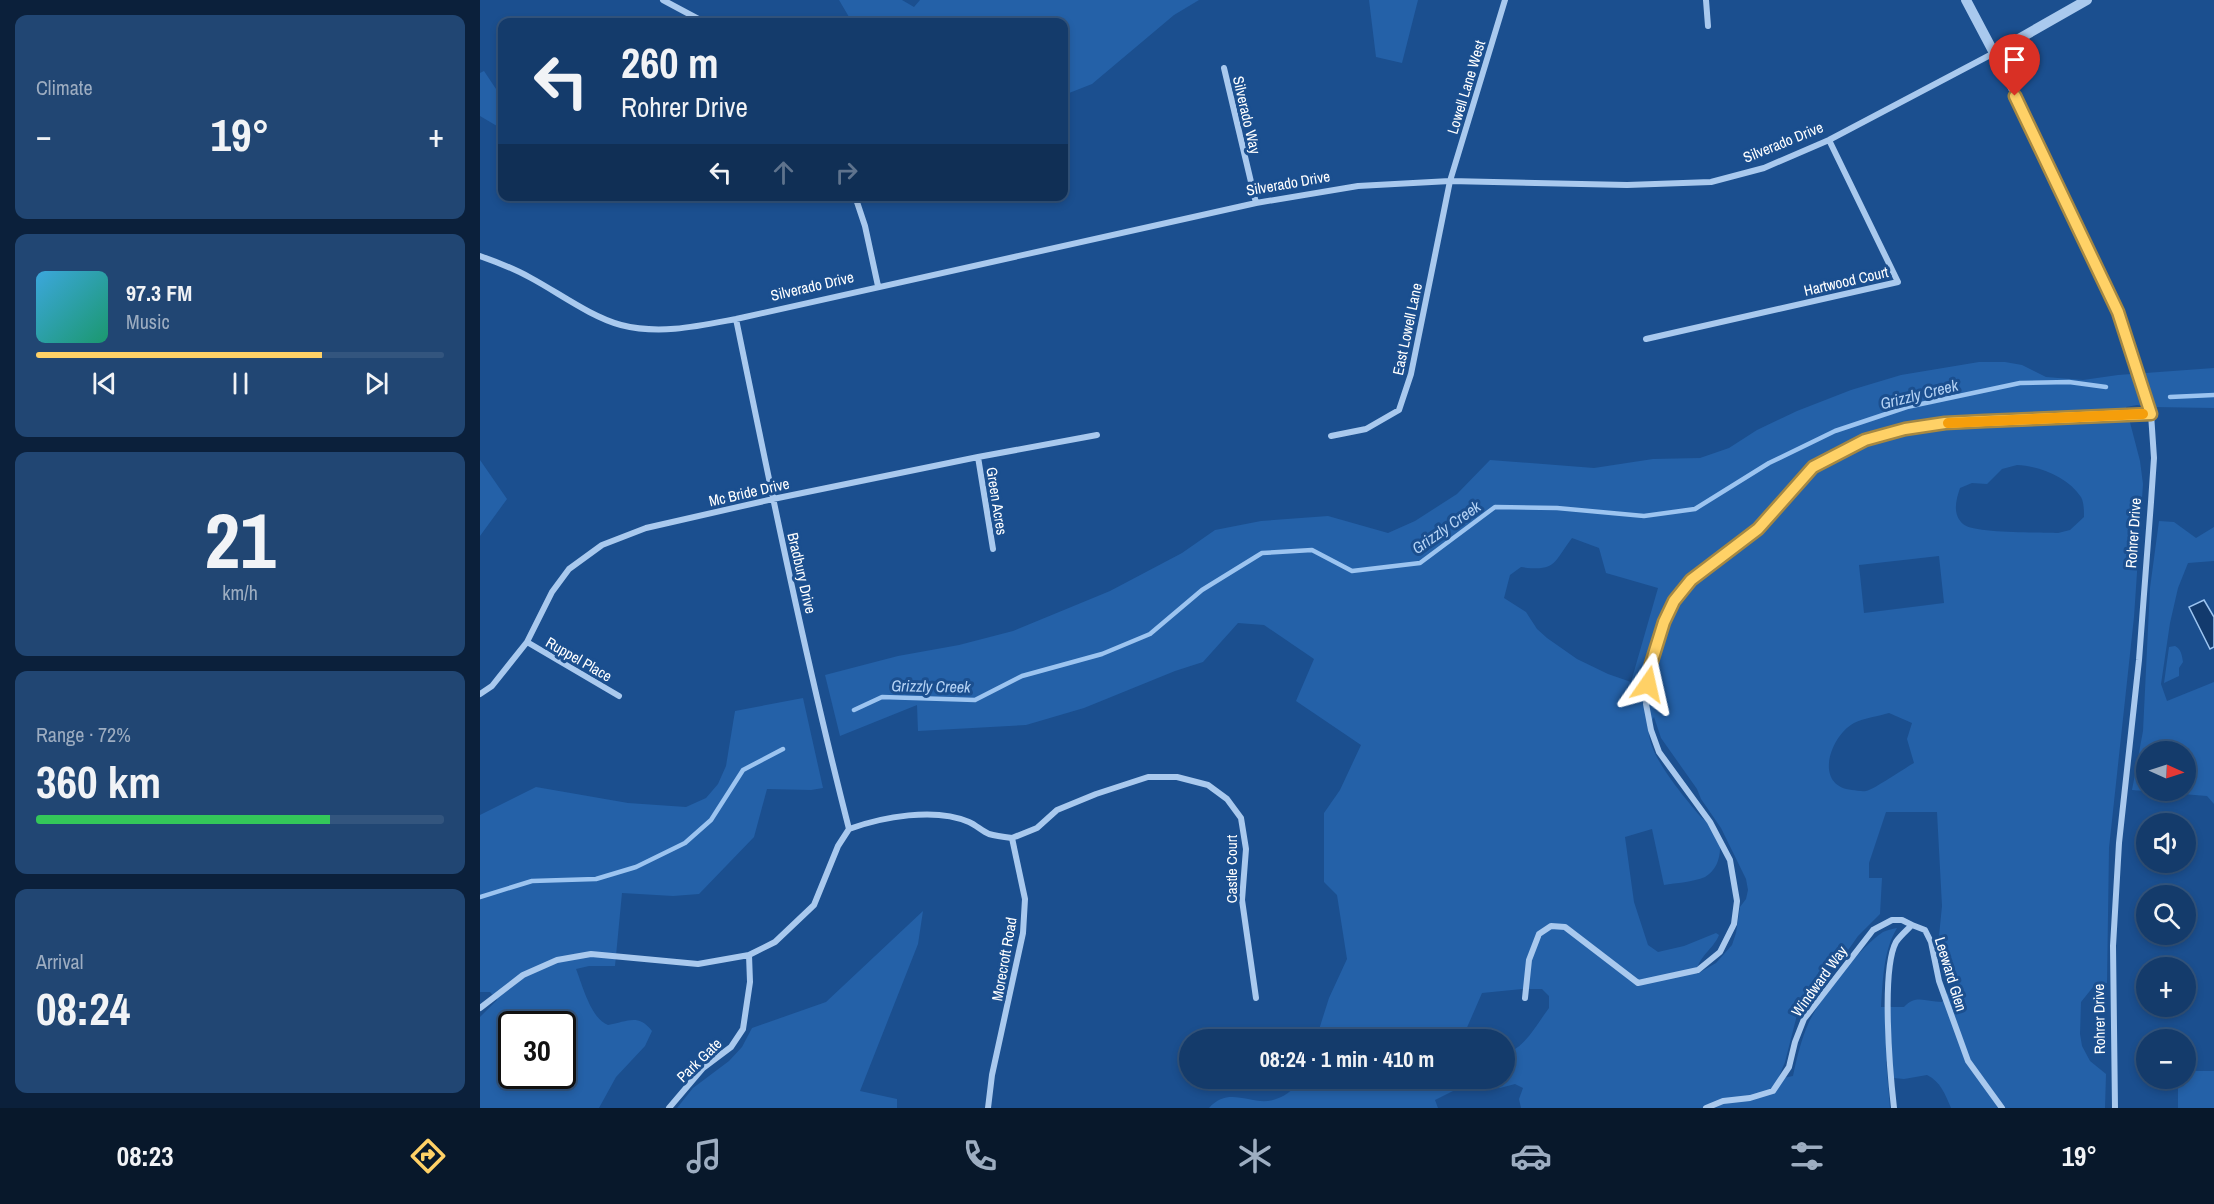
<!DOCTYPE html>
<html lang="en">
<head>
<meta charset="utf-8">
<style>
  :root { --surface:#143b6b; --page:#214673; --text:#f1f3f6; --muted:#9dadc1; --line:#33557e; --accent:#ffd166 }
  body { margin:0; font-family:"Archivo Narrow",sans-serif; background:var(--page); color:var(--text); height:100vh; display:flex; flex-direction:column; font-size:22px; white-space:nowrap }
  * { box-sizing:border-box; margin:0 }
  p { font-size:20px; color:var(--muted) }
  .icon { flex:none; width:33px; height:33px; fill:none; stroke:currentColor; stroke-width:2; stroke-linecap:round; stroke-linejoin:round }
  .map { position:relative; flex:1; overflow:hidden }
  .details { display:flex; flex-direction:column; gap:15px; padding:15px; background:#0b203b; width:480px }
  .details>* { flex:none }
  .banner { position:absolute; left:18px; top:18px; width:570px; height:183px; border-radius:12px; box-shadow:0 3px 9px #0003,0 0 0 2px var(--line); background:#143b6b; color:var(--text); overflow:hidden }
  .needle { width:39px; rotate:93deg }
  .tools { position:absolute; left:1656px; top:741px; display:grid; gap:12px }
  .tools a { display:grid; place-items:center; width:60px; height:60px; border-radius:50%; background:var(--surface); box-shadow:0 3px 9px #0003,0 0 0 2px var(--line); font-size:30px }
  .speed { position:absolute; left:18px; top:1011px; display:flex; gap:12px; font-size:30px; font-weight:700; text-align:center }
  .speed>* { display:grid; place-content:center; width:78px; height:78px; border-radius:50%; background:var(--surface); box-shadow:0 3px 9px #0003,0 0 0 2px var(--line); line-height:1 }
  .speed .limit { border:3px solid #111; border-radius:9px; background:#fff; color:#111 }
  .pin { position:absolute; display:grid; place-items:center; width:51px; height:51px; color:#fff; margin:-62px -26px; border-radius:50% 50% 50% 0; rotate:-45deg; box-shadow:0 0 6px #0007 }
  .pin .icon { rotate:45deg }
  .me { position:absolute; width:66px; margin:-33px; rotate:11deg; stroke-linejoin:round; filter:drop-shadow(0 0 4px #0008) }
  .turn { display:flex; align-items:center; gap:21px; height:126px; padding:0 24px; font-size:27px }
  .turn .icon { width:78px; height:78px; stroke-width:2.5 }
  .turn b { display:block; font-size:42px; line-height:51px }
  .lanes { display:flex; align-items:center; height:57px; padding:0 24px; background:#0003; justify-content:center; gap:30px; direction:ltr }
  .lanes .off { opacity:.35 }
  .big { font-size:45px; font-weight:800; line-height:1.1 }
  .details .widget { flex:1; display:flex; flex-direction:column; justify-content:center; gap:9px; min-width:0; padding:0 21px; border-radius:12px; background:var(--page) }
  .details .dial { align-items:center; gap:0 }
  .dial b { font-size:78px; line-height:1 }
  .song { display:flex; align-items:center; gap:18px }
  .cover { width:72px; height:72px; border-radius:9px; background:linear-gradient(135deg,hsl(200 70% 55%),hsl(160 70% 35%)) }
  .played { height:6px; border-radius:3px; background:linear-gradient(90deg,var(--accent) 70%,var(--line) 70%) }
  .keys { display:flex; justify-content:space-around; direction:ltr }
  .heat { display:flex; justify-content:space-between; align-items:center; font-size:33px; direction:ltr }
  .charge { height:9px; border-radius:4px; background:linear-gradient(90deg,#34c759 72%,var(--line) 0) }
  .trip { position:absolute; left:699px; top:1029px; width:336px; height:60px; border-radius:30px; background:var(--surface); box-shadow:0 3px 9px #0003,0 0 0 2px var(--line); font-weight:800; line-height:60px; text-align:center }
  .menu { display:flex; height:96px; justify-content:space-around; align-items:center; background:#08182b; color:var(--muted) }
  .menu .icon { width:42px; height:42px }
  .menu .active { color:var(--accent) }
  .menu b { font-size:27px; color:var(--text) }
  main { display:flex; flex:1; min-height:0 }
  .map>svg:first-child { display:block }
</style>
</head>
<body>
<main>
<section class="details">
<div class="widget"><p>Climate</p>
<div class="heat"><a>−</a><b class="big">19°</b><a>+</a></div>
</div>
<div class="widget">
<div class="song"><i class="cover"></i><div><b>97.3 FM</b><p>Music</p></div></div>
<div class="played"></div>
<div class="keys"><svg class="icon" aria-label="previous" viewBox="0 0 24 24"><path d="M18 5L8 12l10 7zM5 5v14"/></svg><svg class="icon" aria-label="pause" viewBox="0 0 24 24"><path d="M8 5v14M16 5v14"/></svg><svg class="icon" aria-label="next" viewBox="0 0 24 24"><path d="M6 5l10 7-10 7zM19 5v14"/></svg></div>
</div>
<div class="widget dial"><b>21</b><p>km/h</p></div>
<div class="widget"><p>Range · 72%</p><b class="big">360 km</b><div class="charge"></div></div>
<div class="widget"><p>Arrival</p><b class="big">08:24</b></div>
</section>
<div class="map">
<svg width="1734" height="1108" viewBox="0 0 1734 1108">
  <rect width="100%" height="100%" fill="#1b4f8f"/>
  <path fill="#2461a8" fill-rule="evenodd" d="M359 0H422L434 7 440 0H719L694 15 612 84 584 95V22H372Z
    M889 0H938L922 63 896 57Z
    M4 71 16 89 22 92V129L0 116V73Z
    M1499 362H1525L1542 365 1566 377 1603 380 1638 375 1734 368V408L1674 407 1657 405 1646 407 1660 461 1663 484 1654 617 1629 848 1627 983 1613 987 1601 1002 1600 1034 1602 1046 1610 1061 1626 1074 1625 1108H1471C1465 1094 1461 1082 1447 1075L1424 1079 1414 1078 1406 1060 1410 1108H1041L1039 1099 1043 1088 1035 1084 1020 1088 1011 1079 1024 1078 1025 1054C1046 1047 1056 1025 1069 1008V996L1062 989H1042L1002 993 982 1039H836L849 998 867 959 857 895 844 882V813L860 790 881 745 816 701 834 659 784 625 758 623 723 662 695 671 604 708 546 725 438 731 437 705 360 736 345 675 418 656 479 645 533 631 630 591 702 553 735 530 781 521 848 516 908 533 935 521 977 494 1010 460 1114 468 1173 459 1220 458 1249 448 1277 430 1317 411 1371 390 1421 375ZM1537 465C1560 466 1588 477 1601 497 1604 502 1604 511 1604 517L1590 530 1578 533C1560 532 1494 534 1483 524 1472 514 1476 500 1480 488L1492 483 1507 484 1522 469ZM1092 538 1119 548 1126 573 1178 588 1151 682 1128 674 1097 659 1067 638 1057 629 1046 612 1024 598 1030 575 1041 567C1076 572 1073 563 1092 538ZM1459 556 1464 603 1384 613 1379 565ZM1409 713 1432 723 1427 739 1434 763C1423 769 1395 789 1386 791 1382 792 1376 790 1372 790 1333 786 1350 736 1374 723 1384 718 1399 716 1409 713ZM1174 717 1181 738 1217 789 1221 799 1241 828 1266 879 1268 890 1266 899 1260 907 1256 933 1252 945 1236 963 1217 974C1216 958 1233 950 1239 935L1236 933 1204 946 1178 952 1168 945 1154 902 1145 837 1172 829 1184 885C1196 883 1213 882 1225 877 1240 869 1244 846 1236 832 1233 826 1225 821 1220 816 1205 798 1167 754 1169 730 1169 726 1172 721 1174 717ZM1406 812H1457L1462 906 1459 936 1461 955 1467 966 1470 982 1468 993 1462 1002C1446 1002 1436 994 1424 1007H1401C1403 981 1403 951 1417 928 1412 929 1407 930 1403 932 1380 947 1342 996 1329 1022 1321 1040 1317 1057 1313 1076L1298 1079 1305 1062 1317 1015 1341 986 1355 962 1366 953 1378 936 1400 914 1402 878H1389V863Z
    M0 460 27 499 0 536Z
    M1679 521 1694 522 1716 538 1734 527V561L1708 563 1698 588 1690 623 1681 684 1687 701 1734 682V804L1727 796 1652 790 1663 731 1670 588ZM1666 752H1706V790H1666Z
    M1695 646C1701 649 1702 655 1703 662L1699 668V676L1684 683 1689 647Z
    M323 698 343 788 331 790 287 789 274 837 219 894 193 896 142 893 135 966H109L96 969C102 984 111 1019 128 1025 147 1022 158 1013 172 1031L165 1046 136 1077 119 1108H0V1017L17 1000 10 992H0V815L56 787 148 803 206 807 226 798 238 784 246 766 255 711ZM32 1024H82V1076H32Z
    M443 911 438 944 380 1091 417 1099V1108H197L213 1088 249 1061 262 1047 272 1028 346 1002Z
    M1706 1071H1734V1108H1698V1079L1706 1078Z
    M981 1079 983 1086 955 1100 958 1108H729C750 1084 773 1108 796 1099 807 1096 815 1087 822 1079Z"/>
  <path fill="#123a6d" stroke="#9cc4f0" stroke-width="1.5" d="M1724 600 1734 617V647L1730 649 1709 607Z"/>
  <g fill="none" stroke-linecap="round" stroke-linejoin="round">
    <path stroke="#9cc4f0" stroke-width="4.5" d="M1690 397 1734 395
      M374 710 402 697 495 700 542 676 622 654 670 634 722 590 782 553 832 550 872 571 940 563 1015 507 1077 508 1164 516 1215 509 1289 463 1355 431 1427 407 1540 383 1589 382 1626 387
      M0 897 52 881 116 879 156 867 205 843 231 820 263 770 303 749"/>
    <path stroke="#a9c9ee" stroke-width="6" d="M183 0 224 22
      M1226 0 1228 26
      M744 68 776 203
      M375 196 385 226 398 286
      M0 256C17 262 35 269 51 278 79 293 111 317 141 325 180 335 219 326 256 319L776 203 878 186 970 181 1147 185 1231 182 1284 168 1349 140 1514 53 1638 312 1671 414 1674 458 1671 502 1659 660 1639 843 1633 946 1635 1108
      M256 319C291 490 326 661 369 829
      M1166 339 1418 282 1349 140
      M851 436 886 429 919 410 931 374 970 181 1025 0
      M498 457 513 549
      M47 642 139 696
      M0 694 12 686 47 642 72 592 89 569 122 545 166 528 293 499 498 457 617 435
      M369 829C402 817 455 807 489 822 496 825 502 831 509 834 516 836 524 837 532 838L545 899 543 933 512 1075 508 1108
      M532 838 557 828 577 810 616 794 668 777H697L728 785 747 799 761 818 766 849 762 900 776 998
      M1045 998 1049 960 1059 934 1071 926 1085 927 1158 983 1218 970 1240 952 1254 924 1257 901 1250 860 1230 822 1179 752 1171 730 1166 704 1171 664 1184 622 1194 601 1211 580 1278 529 1333 467 1385 440 1425 429 1465 423 1671 414
      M0 1008 43 975 77 960 111 954 218 964 269 955 295 942 334 905 358 846 369 829
      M189 1108 223 1068 251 1047 263 1029 270 982 269 955
      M1226 1108 1243 1101 1270 1098 1293 1091 1309 1067 1315 1042 1324 1019 1393 930 1412 920H1422L1432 925
      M1414 1108C1410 1073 1401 970 1416 942 1420 936 1427 930 1432 925L1445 930 1451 942 1459 981 1488 1061 1522 1108"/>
    <path stroke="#a9c9ee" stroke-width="10" d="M1486 0 1514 53 1607 0"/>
  </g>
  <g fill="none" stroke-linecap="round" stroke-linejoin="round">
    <defs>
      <path id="route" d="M1168 684 1171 664 1184 622 1194 601 1211 580 1278 529 1333 467 1385 440 1425 429 1465 423 1505 421 1671 414 1638 312 1535 96"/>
    </defs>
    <use href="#route" stroke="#a68842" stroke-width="15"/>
    <use href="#route" stroke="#ffd166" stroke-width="10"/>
    <path stroke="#f59e0b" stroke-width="10" d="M1468 423 1663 414"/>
  </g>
  <g text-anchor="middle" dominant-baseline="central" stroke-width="6" stroke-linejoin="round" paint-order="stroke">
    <g font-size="15" fill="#fff" stroke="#1b4f8f">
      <text transform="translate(986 87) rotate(-73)">Lowell Lane West</text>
      <text transform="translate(767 115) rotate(77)">Silverado Way</text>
      <text transform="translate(1303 142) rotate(-22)">Silverado Drive</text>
      <text transform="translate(808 183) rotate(-10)">Silverado Drive</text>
      <text transform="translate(1366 281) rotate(-13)">Hartwood Court</text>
      <text transform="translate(332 286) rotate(-13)">Silverado Drive</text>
      <text transform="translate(927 329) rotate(-78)">East Lowell Lane</text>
      <text transform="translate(269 492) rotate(-13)">Mc Bride Drive</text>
      <text transform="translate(517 501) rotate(81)">Green Acres</text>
      <text transform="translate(1653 533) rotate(-86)">Rohrer Drive</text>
      <text transform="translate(322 573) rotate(77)">Bradbury Drive</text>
      <text transform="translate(99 659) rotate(30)">Ruppel Place</text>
      <text transform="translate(751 869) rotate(-90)">Castle Court</text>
      <text transform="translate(524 959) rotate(-80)">Morecroft Road</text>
      <text transform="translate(1471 974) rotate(73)">Leeward Glen</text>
      <text transform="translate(1339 981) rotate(-54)">Windward Way</text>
      <text transform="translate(1619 1019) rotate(-91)">Rohrer Drive</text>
      <text transform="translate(219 1060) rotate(-44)">Park Gate</text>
    </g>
    <g font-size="16" font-style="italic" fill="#b5d3f5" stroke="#1b4f8f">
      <text transform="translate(1439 394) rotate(-14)">Grizzly Creek</text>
      <text transform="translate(966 527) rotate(-35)">Grizzly Creek</text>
      <text transform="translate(451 686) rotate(1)">Grizzly Creek</text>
    </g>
  </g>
</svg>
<div class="tools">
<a><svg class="needle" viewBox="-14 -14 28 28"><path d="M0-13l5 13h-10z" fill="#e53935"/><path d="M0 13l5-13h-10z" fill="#9dadc1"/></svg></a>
<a><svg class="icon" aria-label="sound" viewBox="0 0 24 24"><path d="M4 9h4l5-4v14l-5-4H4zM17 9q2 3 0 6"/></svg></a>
<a><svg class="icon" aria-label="search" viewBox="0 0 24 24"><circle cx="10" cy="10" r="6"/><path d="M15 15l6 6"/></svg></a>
<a>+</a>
<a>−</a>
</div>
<div class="speed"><div class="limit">30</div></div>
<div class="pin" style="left:1535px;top:96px;background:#d93025"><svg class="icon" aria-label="arrive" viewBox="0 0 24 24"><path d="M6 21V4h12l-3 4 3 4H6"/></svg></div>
<svg class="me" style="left:1168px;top:684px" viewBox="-20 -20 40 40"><path d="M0-17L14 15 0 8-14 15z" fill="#ffd166" stroke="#fff" stroke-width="4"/></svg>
<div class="trip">08:24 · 1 min · 410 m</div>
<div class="banner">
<div class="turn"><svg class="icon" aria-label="left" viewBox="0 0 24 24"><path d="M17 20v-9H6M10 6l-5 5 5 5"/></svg><div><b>260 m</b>Rohrer Drive</div></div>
<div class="lanes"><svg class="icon" aria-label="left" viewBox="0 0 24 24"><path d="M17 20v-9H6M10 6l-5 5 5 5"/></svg><svg class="icon off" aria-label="ahead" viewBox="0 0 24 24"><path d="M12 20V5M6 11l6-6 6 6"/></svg><svg class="icon off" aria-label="right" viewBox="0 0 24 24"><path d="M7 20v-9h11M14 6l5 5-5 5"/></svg></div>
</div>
</div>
</main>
<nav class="menu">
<b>08:23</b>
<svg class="icon active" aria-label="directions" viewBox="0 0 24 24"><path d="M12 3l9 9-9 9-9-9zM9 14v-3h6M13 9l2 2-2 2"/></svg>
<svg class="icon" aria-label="music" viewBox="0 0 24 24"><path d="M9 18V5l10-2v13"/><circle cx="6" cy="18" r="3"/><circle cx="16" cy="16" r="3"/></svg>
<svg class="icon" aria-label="phone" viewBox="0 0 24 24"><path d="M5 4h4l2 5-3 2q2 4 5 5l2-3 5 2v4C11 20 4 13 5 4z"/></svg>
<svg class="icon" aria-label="climate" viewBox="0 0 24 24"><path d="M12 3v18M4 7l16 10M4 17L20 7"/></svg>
<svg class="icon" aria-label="car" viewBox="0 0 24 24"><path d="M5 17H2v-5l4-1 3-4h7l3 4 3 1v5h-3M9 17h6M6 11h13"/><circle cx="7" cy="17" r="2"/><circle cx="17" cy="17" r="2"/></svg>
<svg class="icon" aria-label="filters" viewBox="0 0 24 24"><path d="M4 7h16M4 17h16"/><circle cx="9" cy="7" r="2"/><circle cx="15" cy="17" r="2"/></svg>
<b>19°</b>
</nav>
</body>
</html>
